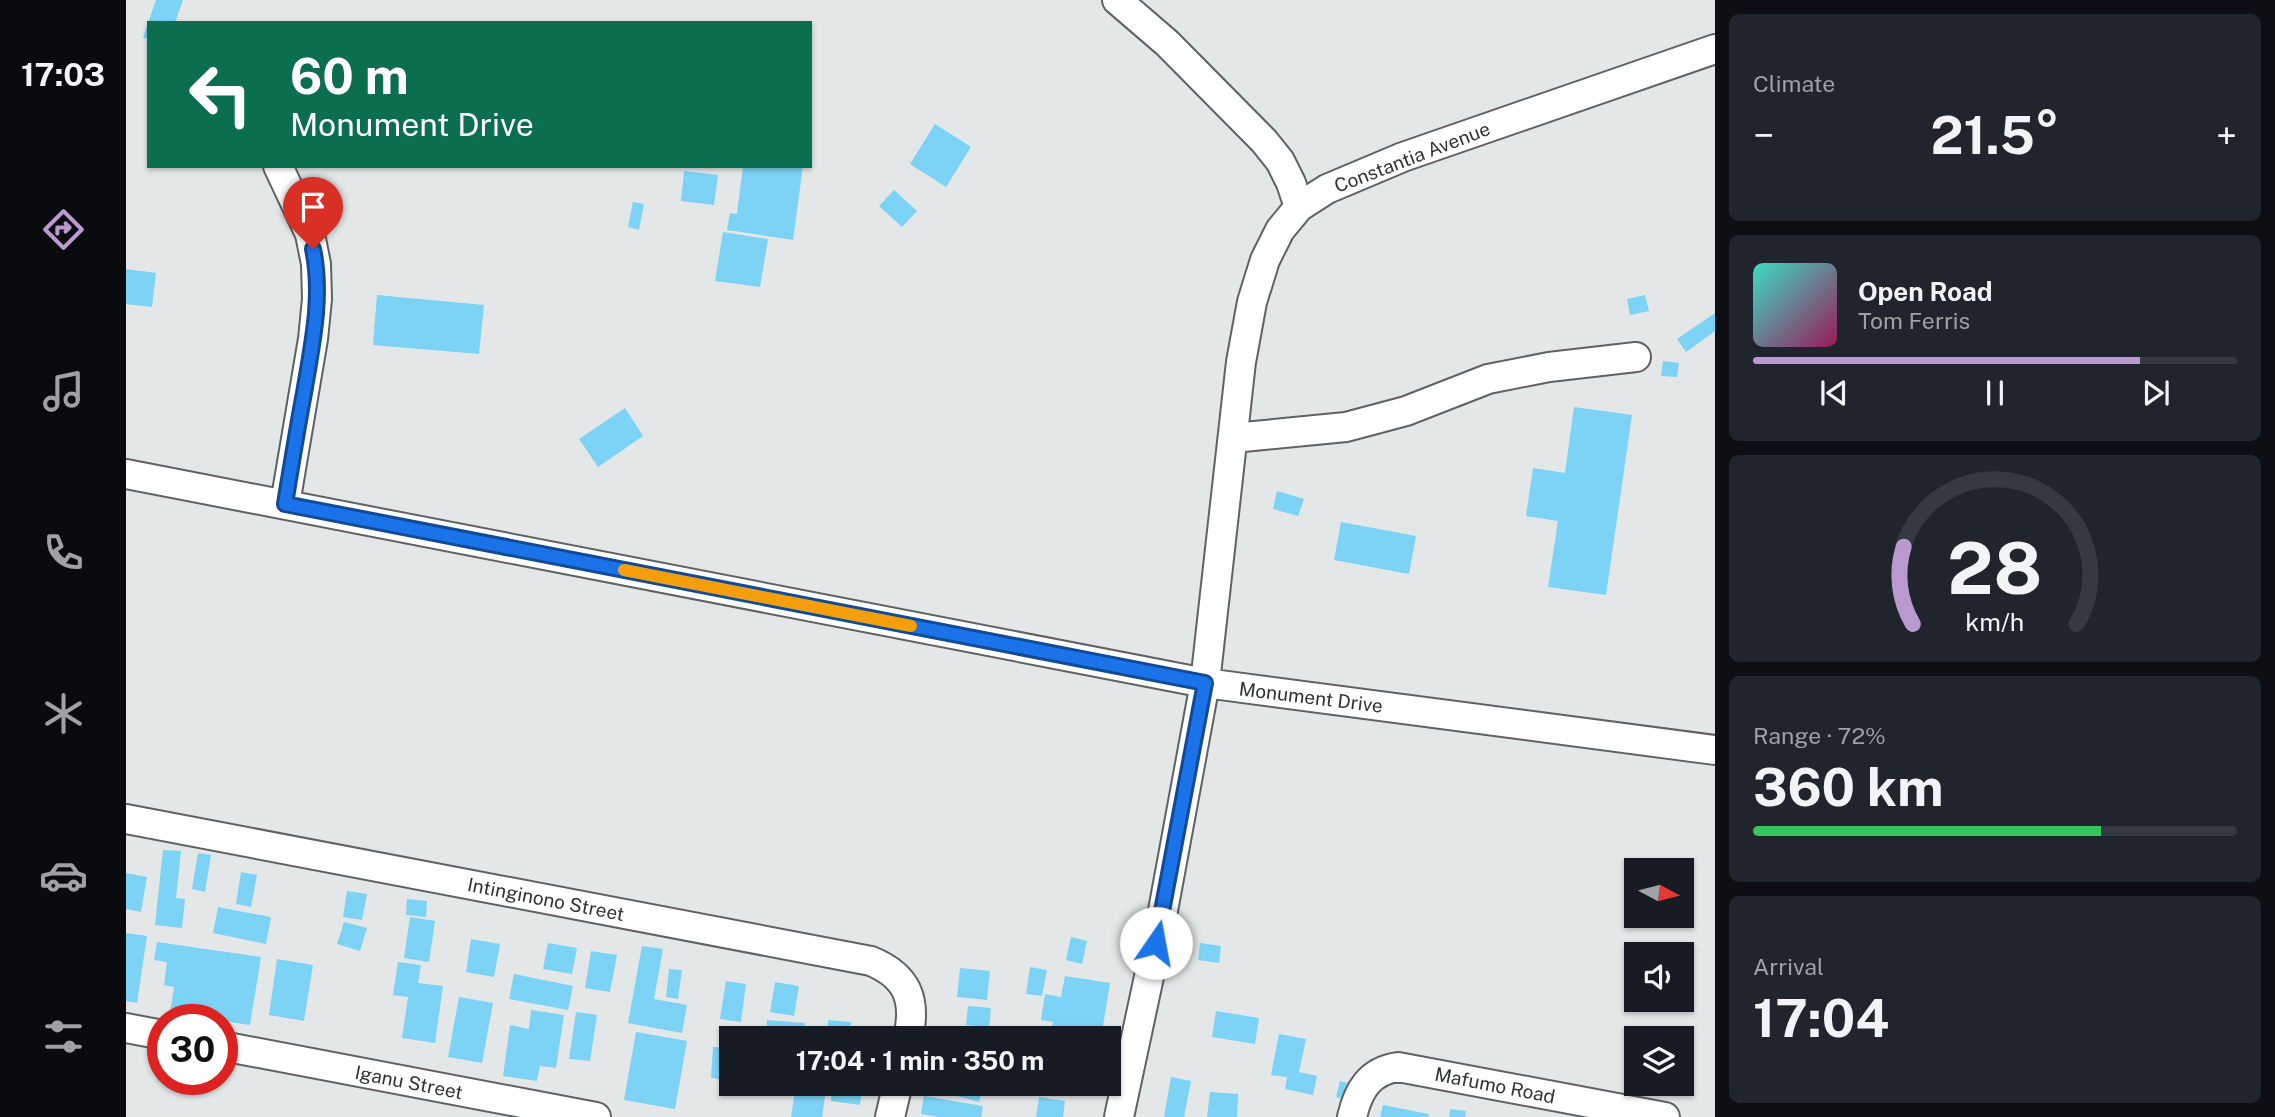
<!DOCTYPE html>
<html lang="en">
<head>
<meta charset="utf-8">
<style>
  :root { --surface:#171b24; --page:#20242c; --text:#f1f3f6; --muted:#9ea1a6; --line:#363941; --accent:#b999cf }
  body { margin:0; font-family:"Public Sans",sans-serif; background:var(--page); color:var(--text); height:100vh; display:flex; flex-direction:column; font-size:26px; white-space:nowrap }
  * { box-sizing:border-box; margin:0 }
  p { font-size:23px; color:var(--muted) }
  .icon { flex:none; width:38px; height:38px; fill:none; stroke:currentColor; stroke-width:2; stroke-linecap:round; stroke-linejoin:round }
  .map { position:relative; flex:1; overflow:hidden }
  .details { display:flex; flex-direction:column; gap:14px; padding:14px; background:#0d0f14; width:560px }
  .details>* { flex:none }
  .top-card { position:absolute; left:21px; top:21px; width:665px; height:147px; border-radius:0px; box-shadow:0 2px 5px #0004; background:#0b6e4f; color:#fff; overflow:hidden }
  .needle { width:46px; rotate:97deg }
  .controls { position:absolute; left:1498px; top:858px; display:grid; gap:14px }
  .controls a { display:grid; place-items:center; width:70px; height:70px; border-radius:0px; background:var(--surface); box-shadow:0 2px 5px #0004; font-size:35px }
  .speed { position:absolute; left:21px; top:1004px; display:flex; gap:14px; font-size:35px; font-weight:700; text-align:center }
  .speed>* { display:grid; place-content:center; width:91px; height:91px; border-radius:50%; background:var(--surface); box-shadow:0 2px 5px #0004; line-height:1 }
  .speed .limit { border:10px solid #d22; background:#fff; color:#111 }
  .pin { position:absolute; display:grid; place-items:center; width:60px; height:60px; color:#fff; margin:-72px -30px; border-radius:50% 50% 50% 0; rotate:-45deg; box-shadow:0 0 7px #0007 }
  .pin .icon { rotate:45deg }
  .me { position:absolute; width:77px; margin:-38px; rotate:12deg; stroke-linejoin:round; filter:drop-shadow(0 0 5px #0008) }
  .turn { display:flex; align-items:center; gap:24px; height:147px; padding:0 28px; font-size:32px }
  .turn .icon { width:91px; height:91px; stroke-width:2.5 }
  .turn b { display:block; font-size:49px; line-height:60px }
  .big { font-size:52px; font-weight:700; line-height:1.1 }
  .details .card { flex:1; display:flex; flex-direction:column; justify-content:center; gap:10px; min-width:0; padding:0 24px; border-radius:10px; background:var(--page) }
  .details .dial { align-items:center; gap:0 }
  .dial svg { height:182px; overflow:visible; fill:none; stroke:var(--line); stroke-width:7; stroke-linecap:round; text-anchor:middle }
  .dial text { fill:var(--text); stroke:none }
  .song { display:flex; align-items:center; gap:21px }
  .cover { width:84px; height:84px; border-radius:10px; background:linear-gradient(135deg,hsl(170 70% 55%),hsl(330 70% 35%)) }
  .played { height:7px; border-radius:4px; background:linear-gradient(90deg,var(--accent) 80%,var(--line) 80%) }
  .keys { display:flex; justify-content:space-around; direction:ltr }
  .heat { display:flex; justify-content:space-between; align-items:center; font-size:38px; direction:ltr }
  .charge { height:10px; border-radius:5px; background:linear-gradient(90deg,#34c759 72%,var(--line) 0) }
  .trip { position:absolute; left:593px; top:1026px; width:402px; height:70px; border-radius:0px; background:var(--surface); box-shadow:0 2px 5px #0004; font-weight:700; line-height:70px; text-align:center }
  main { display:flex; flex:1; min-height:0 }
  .menu { display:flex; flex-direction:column; width:126px; justify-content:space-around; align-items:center; background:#090b0e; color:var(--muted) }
  .menu .icon { width:49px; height:49px }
  .menu .selected { color:var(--accent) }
  .menu b { font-size:32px; color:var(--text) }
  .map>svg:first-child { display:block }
</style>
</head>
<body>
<main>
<nav class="menu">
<b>17:03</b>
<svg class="icon selected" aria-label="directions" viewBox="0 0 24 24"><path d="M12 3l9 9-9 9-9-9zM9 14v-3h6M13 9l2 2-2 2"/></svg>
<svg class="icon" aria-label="music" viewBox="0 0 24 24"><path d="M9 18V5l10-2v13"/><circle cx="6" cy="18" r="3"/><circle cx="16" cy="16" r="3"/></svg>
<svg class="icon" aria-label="phone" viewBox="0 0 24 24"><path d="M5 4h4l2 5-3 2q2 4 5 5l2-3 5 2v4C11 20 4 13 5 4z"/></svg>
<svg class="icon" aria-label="climate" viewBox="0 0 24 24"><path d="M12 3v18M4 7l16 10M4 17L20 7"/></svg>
<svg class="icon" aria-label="car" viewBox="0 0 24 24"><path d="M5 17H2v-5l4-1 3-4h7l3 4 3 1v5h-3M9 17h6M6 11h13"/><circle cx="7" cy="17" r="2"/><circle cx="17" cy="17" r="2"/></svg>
<svg class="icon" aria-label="filters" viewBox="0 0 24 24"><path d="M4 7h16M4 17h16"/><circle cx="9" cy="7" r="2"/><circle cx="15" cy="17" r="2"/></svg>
</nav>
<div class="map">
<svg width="1589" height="1117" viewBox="0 0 1589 1117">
  <rect width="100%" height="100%" fill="#e3e7e8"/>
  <path fill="#7cd3f5" d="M30 0H57L49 23H22Z
    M22 23H23V39L17 38Z
    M809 124 845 147 820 187 784 164Z
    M617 166H677L667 240 601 230 604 213 611 214Z
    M558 171 592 175 588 205 555 201Z
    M768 190 791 211 776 227 753 206Z
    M507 202 518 204 513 230 502 227Z
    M597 232 642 239 634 287 589 281Z
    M0 269 30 273 26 307 0 304Z
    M251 295 358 305 353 354 247 345Z
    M1519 295 1523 311 1504 315 1501 299Z
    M1589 313V331L1560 352 1551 339Z
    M1537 361 1553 363 1551 377 1535 376Z
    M1448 407 1506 415 1480 595 1422 587 1432 521 1400 516 1407 468 1439 473Z
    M499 408 517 436 472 467 453 439Z
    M1151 491 1178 499 1172 516 1147 509Z
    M1215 522 1290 536 1283 574 1208 560Z
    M37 850 55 851 50 898 59 899 56 928 29 925Z
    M72 853 85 855 79 892 66 889Z
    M115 872 131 875 125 907 110 904Z
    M0 873 21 877 15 912 0 909Z
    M221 891 241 894 236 920 217 917Z
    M281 899 301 901 300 917 280 915Z
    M92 907 145 917 140 944 87 933Z
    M284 917 309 921 303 962 278 958Z
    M218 922 241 928 234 951 211 944Z
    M0 933 21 936 11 1003 0 1001Z
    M945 937 961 941 956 964 940 960Z
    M345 939 374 944 368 977 340 972Z
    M31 942 135 957 124 1025 44 1013 48 987 38 985 41 962 28 960Z
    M422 943 451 948 446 974 417 969Z
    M1074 943 1095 946 1093 963 1072 960Z
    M516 946 537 949 528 999 561 1005 556 1033 502 1023Z
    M465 951 491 955 484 992 459 988Z
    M151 959 187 965 178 1021 143 1015Z
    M272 962 295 965 292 983 317 986 309 1043 276 1038 282 997 267 995Z
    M904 967 921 970 916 996 900 994Z
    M834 968 864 971 861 1000 831 997Z
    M543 969 556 970 552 999 540 997Z
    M388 974 447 986 442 1010 383 999Z
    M939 976 984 983 975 1038H924L927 1022 915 1020 919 994 935 997Z
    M600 981 620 984 615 1022 594 1019Z
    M649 982 673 986 668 1016 644 1012Z
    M333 997 367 1003 356 1063 322 1057Z
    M842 1006 865 1008 863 1027 840 1025Z
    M405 1010 438 1015 430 1068 414 1066 411 1081 377 1076 384 1025 403 1029Z
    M1090 1011 1133 1018 1129 1044 1086 1037Z
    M450 1012 471 1015 464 1061 443 1059Z
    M641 1020 679 1023 678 1038H640Z
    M702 1020 725 1022 724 1038H701Z
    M510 1032 561 1041 549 1109 498 1100Z
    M1153 1034 1180 1039 1173 1072 1191 1076 1187 1095 1159 1089 1161 1077 1145 1075Z
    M587 1047 606 1048V1080L585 1078Z
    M1045 1077 1065 1081 1058 1117H1038Z
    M1214 1081 1229 1085 1225 1101 1210 1097Z
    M634 1083H663L661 1095 632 1090Z
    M670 1083H701L696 1117H665Z
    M707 1083H737L734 1105 705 1101Z
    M827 1083H858L853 1102 824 1094Z
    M1084 1092 1112 1094 1111 1117H1081Z
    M798 1096 857 1106 855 1117H813L795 1114Z
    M913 1097 939 1101 937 1117H910Z
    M1257 1105 1303 1114 1302 1117H1254Z
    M1324 1109 1340 1111 1339 1117H1323Z"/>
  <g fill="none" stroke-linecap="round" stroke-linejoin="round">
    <defs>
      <path id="minor" d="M991 0 1041 43 1138 141 1154 161 1165 183 1173 207
        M152 166 184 234 190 264 191 299 187 339 159 504
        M1107 438 1220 427 1280 411 1362 379 1423 367 1510 357
        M0 474 1079 683 1589 750
        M0 819 745 961C781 976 791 999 782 1038
        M0 1028 37 1035
        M96 1046 470 1117
        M764 1117 772 1083
        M993 1117 1036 916 1079 683 1115 362 1126 302 1139 260 1154 230 1173 207 1201 189 1277 157 1589 49
        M1226 1117C1232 1091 1243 1071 1272 1067L1539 1117"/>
    </defs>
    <use href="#minor" stroke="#5f6263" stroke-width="32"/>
    <use href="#minor" stroke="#fff" stroke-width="28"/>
  </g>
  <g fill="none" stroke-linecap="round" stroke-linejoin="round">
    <defs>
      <path id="route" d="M187 249C197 296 186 345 178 393 171 430 165 467 159 504L1079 683 1030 943"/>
    </defs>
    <use href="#route" stroke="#114b97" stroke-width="18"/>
    <use href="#route" stroke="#1a73e8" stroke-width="12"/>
    <path stroke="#f59e0b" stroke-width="12" d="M498 570 785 626"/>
  </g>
  <g text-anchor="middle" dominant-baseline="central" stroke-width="5" stroke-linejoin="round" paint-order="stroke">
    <g font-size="19" fill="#313232" stroke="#fff">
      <text transform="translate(1286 157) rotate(-21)">Constantia Avenue</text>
      <text transform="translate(1185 697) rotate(7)">Monument Drive</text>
      <text transform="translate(420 899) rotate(11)">Intinginono Street</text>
      <text transform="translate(283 1082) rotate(11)">Iganu Street</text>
      <text transform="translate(1369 1085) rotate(11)">Mafumo Road</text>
    </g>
  </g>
</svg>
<div class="controls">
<a><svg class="needle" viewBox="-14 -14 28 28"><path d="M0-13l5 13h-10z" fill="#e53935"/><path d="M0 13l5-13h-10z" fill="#9ea1a6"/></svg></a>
<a><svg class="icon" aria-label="sound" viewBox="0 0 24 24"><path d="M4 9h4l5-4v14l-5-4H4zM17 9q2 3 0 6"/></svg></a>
<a><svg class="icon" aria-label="layers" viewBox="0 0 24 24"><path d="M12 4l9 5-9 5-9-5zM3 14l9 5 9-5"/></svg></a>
</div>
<div class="speed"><div class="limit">30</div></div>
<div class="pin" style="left:187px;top:249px;background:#d93025"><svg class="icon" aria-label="arrive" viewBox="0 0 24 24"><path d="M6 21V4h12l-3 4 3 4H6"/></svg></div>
<svg class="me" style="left:1030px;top:943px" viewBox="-20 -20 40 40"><circle r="19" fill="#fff"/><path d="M0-13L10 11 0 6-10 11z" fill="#1a73e8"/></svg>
<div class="trip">17:04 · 1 min · 350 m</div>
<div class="top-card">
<div class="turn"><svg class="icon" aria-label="left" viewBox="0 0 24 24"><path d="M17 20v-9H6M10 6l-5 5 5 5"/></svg><div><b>60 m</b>Monument Drive</div></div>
</div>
</div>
<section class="details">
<div class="card"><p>Climate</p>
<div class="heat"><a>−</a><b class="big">21.5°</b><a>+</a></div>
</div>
<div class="card">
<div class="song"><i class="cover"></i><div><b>Open Road</b><p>Tom Ferris</p></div></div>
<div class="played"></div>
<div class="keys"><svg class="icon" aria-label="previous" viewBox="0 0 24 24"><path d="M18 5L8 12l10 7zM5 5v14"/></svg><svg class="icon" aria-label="pause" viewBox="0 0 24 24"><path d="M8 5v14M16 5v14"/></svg><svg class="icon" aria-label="next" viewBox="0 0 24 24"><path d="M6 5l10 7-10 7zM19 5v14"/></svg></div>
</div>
<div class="card dial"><svg viewBox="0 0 100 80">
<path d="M14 69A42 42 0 1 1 86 69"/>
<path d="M14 69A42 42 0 0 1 10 35" stroke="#b999cf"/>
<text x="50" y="56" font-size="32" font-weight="700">28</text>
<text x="50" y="72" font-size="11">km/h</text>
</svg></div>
<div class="card"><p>Range · 72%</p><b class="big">360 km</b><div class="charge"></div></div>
<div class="card"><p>Arrival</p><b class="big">17:04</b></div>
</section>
</main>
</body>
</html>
